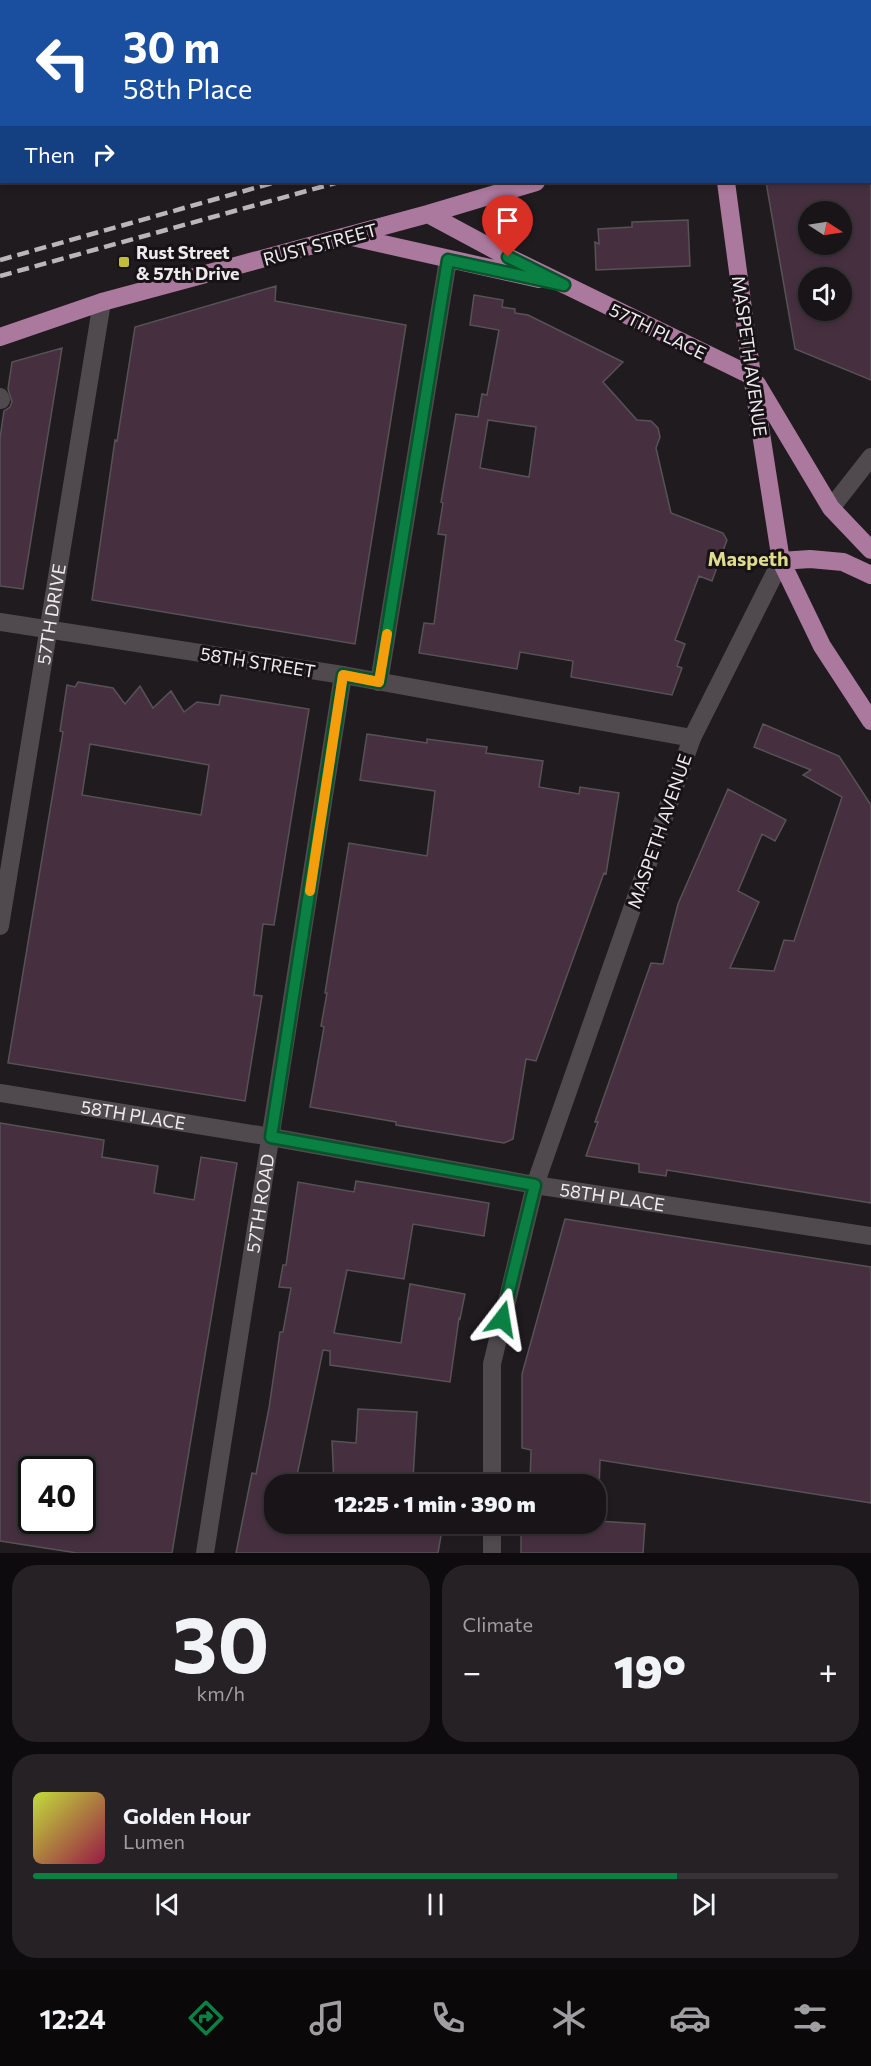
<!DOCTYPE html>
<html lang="en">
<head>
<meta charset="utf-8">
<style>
  :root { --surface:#181417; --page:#252124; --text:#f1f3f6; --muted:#9f9ea1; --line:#363336; --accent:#0b8043 }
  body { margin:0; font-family:Commissioner,sans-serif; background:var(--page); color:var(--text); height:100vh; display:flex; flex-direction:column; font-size:22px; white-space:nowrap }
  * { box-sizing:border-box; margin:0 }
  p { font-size:20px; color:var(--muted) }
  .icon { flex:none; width:33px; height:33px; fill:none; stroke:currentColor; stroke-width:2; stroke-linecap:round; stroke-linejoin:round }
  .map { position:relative; height:1553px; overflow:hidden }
  .panel { display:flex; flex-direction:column; gap:12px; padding:12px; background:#0d0b0d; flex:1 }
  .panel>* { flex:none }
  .banner { position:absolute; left:0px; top:0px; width:872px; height:183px; box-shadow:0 3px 9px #0003,0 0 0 2px var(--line); background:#1a4fa0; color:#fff; overflow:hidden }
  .needle { width:39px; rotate:102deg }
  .tools { position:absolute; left:798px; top:201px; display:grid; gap:12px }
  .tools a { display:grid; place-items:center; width:54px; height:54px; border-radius:50%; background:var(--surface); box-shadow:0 3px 9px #0003,0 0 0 2px var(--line); font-size:30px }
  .speed { position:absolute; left:18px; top:1456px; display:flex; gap:12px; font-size:30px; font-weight:700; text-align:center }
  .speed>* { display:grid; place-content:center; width:78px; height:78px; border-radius:50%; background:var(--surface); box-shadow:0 3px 9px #0003,0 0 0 2px var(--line); line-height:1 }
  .speed .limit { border:3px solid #111; border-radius:9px; background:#fff; color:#111 }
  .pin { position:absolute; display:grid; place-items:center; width:51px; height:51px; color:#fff; margin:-62px -26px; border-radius:50% 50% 50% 0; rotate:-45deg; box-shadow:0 0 6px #0007 }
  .pin .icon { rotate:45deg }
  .me { position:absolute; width:66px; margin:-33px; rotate:14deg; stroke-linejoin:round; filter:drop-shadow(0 0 4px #0008) }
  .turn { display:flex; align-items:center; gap:21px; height:126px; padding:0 24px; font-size:27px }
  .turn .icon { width:78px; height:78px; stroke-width:2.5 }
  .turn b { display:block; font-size:42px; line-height:51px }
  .then { display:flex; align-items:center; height:57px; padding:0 24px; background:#0003; gap:12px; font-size:22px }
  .big { font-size:45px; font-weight:800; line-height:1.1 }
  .panel .widget { flex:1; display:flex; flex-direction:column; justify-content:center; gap:9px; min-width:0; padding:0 21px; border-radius:24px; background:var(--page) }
  .panel .dial { align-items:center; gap:0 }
  .dial b { font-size:78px; line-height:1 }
  .song { display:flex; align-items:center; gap:18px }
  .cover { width:72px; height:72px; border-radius:9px; background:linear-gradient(135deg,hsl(70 70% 55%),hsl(340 70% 35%)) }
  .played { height:6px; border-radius:3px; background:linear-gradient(90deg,var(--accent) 80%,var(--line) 80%) }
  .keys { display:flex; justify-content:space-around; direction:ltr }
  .heat { display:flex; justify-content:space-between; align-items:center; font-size:33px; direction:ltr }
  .panel .tiles { flex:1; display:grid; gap:12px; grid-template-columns:1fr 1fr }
  .widget:last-child { grid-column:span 2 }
  .trip { position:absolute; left:264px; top:1474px; width:342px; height:60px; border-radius:24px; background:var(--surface); box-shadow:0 3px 9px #0003,0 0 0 2px var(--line); font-weight:800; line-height:60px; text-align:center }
  .menu { display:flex; height:96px; justify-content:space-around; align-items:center; background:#0a0809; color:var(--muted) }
  .menu .icon { width:42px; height:42px }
  .menu .current { color:var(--accent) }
  .menu b { font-size:27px; color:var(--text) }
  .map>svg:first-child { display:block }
</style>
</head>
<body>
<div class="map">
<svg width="871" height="1553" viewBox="0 0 871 1553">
  <rect width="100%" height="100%" fill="#201b1f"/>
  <path fill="#463040" stroke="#575256" stroke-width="1.5" fill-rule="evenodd" d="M766 182H871V380L795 349ZM808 212H842V244H808ZM808 278H842V310H808Z
    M688 220 690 266 596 270 595 242 599 244 598 229 632 227V222Z
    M276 286 275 301 406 325 355 644 92 600 115 440 117 441 135 327Z
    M474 295 503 300 502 307 515 309V313L528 315 623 362 603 382 637 420 651 421 658 428 660 437 656 448 671 513 723 533 727 540 712 581 699 576 675 640 685 644 677 666 682 668 672 695 571 677 573 661 520 652 517 669 419 653 424 623 434 624 446 535 438 534 443 503 441 502 456 414 478 417 482 394 487 395 499 330 470 325ZM488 420 536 427 529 477 480 468Z
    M62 348 23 589 0 586V438L4 411 10 407 12 402 8 389 12 362Z
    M78 682 113 688 125 704 140 686 153 708 171 691 184 712 197 702 219 705 221 695 309 709 274 925 263 924 254 995 262 996 245 1101 8 1063 63 732 60 731 67 685 75 687ZM90 744 209 765 201 815 82 795Z
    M763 724 839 756 871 805V1203L667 1170 666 1176 639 1172V1164L586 1156 598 1122H595L651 963 663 964 678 904 728 789 786 820 775 841 762 834 738 891 759 902 730 968 774 971 784 940 794 941 842 797 803 775 811 770 754 747Z
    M367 734 427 743V739L487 747 486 753 543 761 539 787 579 794 580 787 619 793 606 874 604 873 536 1061 526 1059 513 1139 504 1143 396 1125V1122L310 1107 324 1027 321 1026 327 993H325L349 843 427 856 435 791 360 780Z
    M0 1123 104 1140 102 1157 158 1166 154 1193 194 1200 201 1157 237 1163 172 1553H77L0 1541ZM32 1470H82V1521H32Z
    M356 1181 489 1203 484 1236 413 1224 404 1279 347 1270 334 1333 401 1343 410 1284 465 1294 460 1319 459 1318 450 1382 330 1365V1351L323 1350 295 1485H274V1524H443L438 1553H236L252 1473 256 1474 269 1408 280 1332H283L291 1288 279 1287 283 1265H286L298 1182 354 1192Z
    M565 1219 871 1267V1503L600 1460 598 1521 645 1524 643 1553H521V1524H596V1485H530L531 1450 522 1448V1374Z
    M358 1409 417 1412 413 1479 444 1485H334L332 1441 356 1443Z"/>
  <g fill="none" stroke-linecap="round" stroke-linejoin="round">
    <g stroke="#504a4e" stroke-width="18">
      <path d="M696 0 697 2"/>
      <path d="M795 2 800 0"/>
      <path d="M0 397 1 400"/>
      <path d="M831 508 871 457"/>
      <path d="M0 622 343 675 692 738"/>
      <path d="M379 682 448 260"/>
      <path id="s1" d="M0 926 102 302"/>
      <path id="s2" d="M0 1093 271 1137 535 1185 871 1236"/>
      <path d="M492 1485V1364L535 1185 692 738 781 561"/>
      <path d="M492 1524V1553"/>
      <path id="s3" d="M205 1553 343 675"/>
    </g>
    <path stroke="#ac799e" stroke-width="18" d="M870 94H871
      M726 182 752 376 781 561 822 646 871 721
      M428 214 508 257 752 376
      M352 237 539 279
      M0 337 102 302 428 214 536 182
      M757 384 831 508 871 550
      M781 561 810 559 843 562 871 575"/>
    <path stroke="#bab7b9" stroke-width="4.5" stroke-dasharray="12 6" stroke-linecap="butt" d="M870 16H871
      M870 31H871
      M0 260 276 182
      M0 276 339 182"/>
  </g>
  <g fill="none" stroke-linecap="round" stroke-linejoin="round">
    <defs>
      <path id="route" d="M502 1319 535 1185 271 1137 343 675 379 682 448 260 564 285 508 257"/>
    </defs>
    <use href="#route" stroke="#07532c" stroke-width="15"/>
    <use href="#route" stroke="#0b8043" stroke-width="10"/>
    <path stroke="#f59e0b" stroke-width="10" d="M310 891 343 675 379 682 387 634"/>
  </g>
  <rect fill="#c3bd3e" stroke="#171215" stroke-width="2" x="118" y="256" width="12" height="12" rx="3"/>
  <g text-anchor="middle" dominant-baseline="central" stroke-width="6" stroke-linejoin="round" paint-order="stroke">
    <g font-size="18" fill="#eeebed" stroke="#171215">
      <text transform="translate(320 244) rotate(-15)">RUST STREET</text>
      <text transform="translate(658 331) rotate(26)">57TH PLACE</text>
      <text transform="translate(750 356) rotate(82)">MASPETH AVENUE</text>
      <text stroke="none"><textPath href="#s1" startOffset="316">57TH DRIVE</textPath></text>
      <text transform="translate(258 662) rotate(9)">58TH STREET</text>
      <text transform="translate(659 831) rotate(-71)">MASPETH AVENUE</text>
      <text stroke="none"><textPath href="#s2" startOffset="135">58TH PLACE</textPath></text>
      <text stroke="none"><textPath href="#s2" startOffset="621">58TH PLACE</textPath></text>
      <text stroke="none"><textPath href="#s3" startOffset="354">57TH ROAD</textPath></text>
    </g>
    <g font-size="18" font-weight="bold" fill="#eeebed" stroke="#171215" text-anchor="start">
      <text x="136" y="252">Rust Street<tspan x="136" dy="21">&amp; 57th Drive</tspan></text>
    </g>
    <g font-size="20" font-weight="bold" fill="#dfdc8d" stroke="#171215">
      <text x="748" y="558">Maspeth</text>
    </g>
  </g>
</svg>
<div class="tools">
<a><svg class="needle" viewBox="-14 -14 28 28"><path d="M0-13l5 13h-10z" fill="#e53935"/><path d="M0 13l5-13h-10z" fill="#9f9ea1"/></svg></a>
<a><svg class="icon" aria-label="sound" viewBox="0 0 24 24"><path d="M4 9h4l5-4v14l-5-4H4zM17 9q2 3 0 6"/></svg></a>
</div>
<div class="speed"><div class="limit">40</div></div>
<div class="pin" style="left:508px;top:257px;background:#d93025"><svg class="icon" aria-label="arrive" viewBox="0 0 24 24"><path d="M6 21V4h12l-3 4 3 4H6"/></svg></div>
<svg class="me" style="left:502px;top:1319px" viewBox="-20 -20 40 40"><path d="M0-17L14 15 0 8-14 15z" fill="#0b8043" stroke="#fff" stroke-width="4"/></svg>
<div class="trip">12:25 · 1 min · 390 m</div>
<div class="banner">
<div class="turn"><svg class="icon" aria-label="left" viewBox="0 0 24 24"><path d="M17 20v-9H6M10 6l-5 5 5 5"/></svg><div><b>30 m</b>58th Place</div></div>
<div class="then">Then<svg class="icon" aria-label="right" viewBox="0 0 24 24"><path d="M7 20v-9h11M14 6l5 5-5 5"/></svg></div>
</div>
</div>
<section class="panel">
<div class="tiles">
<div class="widget dial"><b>30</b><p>km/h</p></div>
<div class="widget"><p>Climate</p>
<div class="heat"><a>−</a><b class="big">19°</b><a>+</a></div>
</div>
<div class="widget">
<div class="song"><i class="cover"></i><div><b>Golden Hour</b><p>Lumen</p></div></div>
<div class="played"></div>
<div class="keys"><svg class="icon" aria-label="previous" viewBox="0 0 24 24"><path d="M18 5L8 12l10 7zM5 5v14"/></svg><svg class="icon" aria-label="pause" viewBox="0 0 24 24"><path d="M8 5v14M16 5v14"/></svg><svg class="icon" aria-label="next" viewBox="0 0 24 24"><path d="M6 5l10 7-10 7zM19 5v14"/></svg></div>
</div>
</div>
</section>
<nav class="menu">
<b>12:24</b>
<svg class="icon current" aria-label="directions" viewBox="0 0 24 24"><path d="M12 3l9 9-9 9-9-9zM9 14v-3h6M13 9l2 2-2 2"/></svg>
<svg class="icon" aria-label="music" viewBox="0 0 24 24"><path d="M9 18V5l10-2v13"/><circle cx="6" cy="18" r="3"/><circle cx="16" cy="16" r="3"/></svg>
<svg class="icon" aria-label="phone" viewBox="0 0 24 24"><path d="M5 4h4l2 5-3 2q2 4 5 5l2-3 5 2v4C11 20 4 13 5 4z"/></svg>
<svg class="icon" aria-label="climate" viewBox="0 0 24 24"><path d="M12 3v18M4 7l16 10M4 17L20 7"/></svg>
<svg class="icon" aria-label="car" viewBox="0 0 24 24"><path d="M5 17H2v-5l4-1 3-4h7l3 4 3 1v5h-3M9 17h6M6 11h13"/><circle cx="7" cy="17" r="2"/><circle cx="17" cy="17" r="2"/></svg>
<svg class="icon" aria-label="filters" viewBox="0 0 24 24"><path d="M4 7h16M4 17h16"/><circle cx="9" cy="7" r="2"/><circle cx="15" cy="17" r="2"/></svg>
</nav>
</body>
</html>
